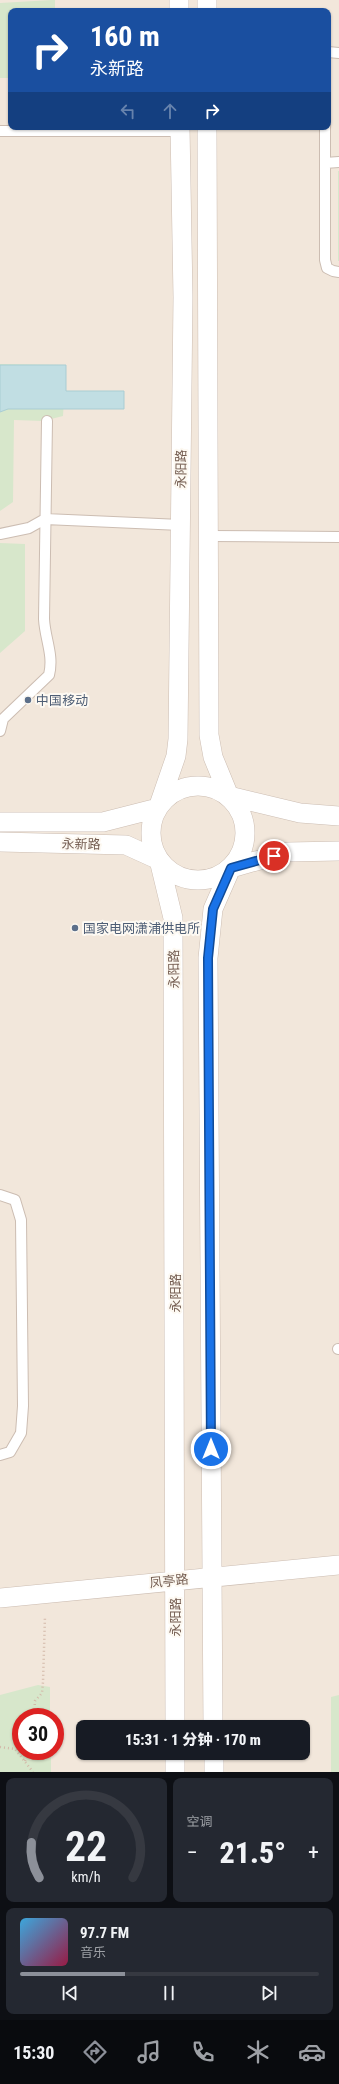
<!DOCTYPE html>
<html lang="zh">
<head>
<meta charset="utf-8">
<style>
  :root { --surface:#171b24; --page:#242831; --text:#f1f3f6; --muted:#9ea1a6; --line:#363941; --accent:#8c9099 }
  body { margin:0; font-family:"Roboto Condensed","Noto Sans SC",sans-serif; background:var(--page); color:var(--text); height:100vh; display:flex; flex-direction:column; font-size:15px; white-space:nowrap }
  * { box-sizing:border-box; margin:0 }
  p { font-size:13px; color:var(--muted) }
  .icon { flex:none; width:22px; height:22px; fill:none; stroke:currentColor; stroke-width:2; stroke-linecap:round; stroke-linejoin:round }
  .map { position:relative; height:1772px; overflow:hidden }
  .details { display:flex; flex-direction:column; gap:6px; padding:6px; background:#0d0f14; flex:1 }
  .details>* { flex:none }
  .hud { position:absolute; left:8px; top:8px; width:323px; height:122px; border-radius:8px; box-shadow:0 1px 3px #0004; background:#1a4fa0; color:#fff; overflow:hidden }
  .speed { position:absolute; left:12px; top:1708px; display:flex; gap:8px; font-size:20px; font-weight:700; text-align:center }
  .speed>* { display:grid; place-content:center; width:52px; height:52px; border-radius:50%; background:var(--surface); box-shadow:0 1px 3px #0004; line-height:1 }
  .speed .limit { border:6px solid #d22; background:#fff; color:#111 }
  .pin { position:absolute; display:grid; place-items:center; width:34px; height:34px; color:#fff; margin:-17px; border:2px solid #fff; border-radius:50%; box-shadow:0 1px 4px #0007 }
  .me { position:absolute; width:44px; margin:-22px; rotate:0deg; stroke-linejoin:round; filter:drop-shadow(0 0 3px #0008) }
  .turn { display:flex; align-items:center; gap:14px; height:84px; padding:0 16px; font-size:18px }
  .turn .icon { width:52px; height:52px; stroke-width:2.5 }
  .turn b { display:block; font-size:28px; line-height:34px }
  .lanes { display:flex; align-items:center; height:38px; padding:0 16px; background:#0003; justify-content:center; gap:20px; direction:ltr }
  .lanes .off { opacity:.35 }
  .big { font-size:30px; font-weight:800; line-height:1.1 }
  .details .tile { flex:1; display:flex; flex-direction:column; justify-content:center; gap:6px; min-width:0; padding:0 14px; border-radius:8px; background:var(--page) }
  .details .dial { align-items:center; gap:0 }
  .dial svg { height:104px; overflow:visible; fill:none; stroke:var(--line); stroke-width:7; stroke-linecap:round; text-anchor:middle }
  .dial text { fill:var(--text); stroke:none }
  .song { display:flex; align-items:center; gap:12px }
  .cover { width:48px; height:48px; border-radius:6px; background:linear-gradient(135deg,hsl(200 70% 55%),hsl(340 70% 35%)) }
  .played { height:4px; border-radius:2px; background:linear-gradient(90deg,var(--accent) 35%,var(--line) 35%) }
  .keys { display:flex; justify-content:space-around; direction:ltr }
  .heat { display:flex; justify-content:space-between; align-items:center; font-size:22px; direction:ltr }
  .details .tiles { flex:1; display:grid; gap:6px; grid-template-columns:1fr 1fr }
  .tile:last-child { grid-column:span 2 }
  .trip { position:absolute; left:76px; top:1720px; width:234px; height:40px; border-radius:8px; background:var(--surface); box-shadow:0 1px 3px #0004; font-weight:800; line-height:40px; text-align:center }
  .dock { display:flex; height:64px; justify-content:space-around; align-items:center; background:#090b0e; color:var(--muted) }
  .dock .icon { width:28px; height:28px }
  .dock .active { color:var(--accent) }
  .dock b { font-size:18px; color:var(--text) }
  .map>svg:first-child { display:block }
</style>
</head>
<body>
<div class="map">
<svg width="339" height="1772" viewBox="0 0 339 1772">
  <rect width="100%" height="100%" fill="#fbf5ec"/>
  <path fill="#f2e7db" fill-rule="evenodd" d="M0 0H339V1772H0ZM11 11H328V127H11ZM21 1717H55V1751H21ZM83 1727H303V1753H83Z"/>
  <path fill="#d7e7cb" d="M52 0H55V11H11V107H8V78H0V3Z
    M338 171H339V261H338Z
    M0 364 66 365 63 416 43 421 14 420 13 502 0 511Z
    M0 543 25 544V631L0 653Z
    M38 1685 50 1687V1717H21V1751H51V1772H0V1695Z
    M339 1695V1772H331V1697Z"/>
  <path fill="#c1dee3" stroke="#a9cdd3" d="M0 365H66V391H124V409H8L0 412Z"/>
  <g fill="none" stroke-linecap="round" stroke-linejoin="round">
    <defs>
      <path id="service" d="M328 52 339 53
        M325 127V260L327 268 333 271 339 272
        M0 131H180
        M325 163 339 162
        M0 534 29 528 45 519 181 525
        M208 536 339 537
        M0 731 3 719 49 675C54 655 45 639 44 619L47 421
        M0 1195 15 1200 21 1220 23 1406 21 1433 10 1452 0 1455
        M338 1349H339"/>
      <path id="minor" d="M179 11V0
        M207 11V0
        M207 127 209 735 213 757 229 796 300 813 339 816
        M151 833a47 47 0 1 1 94 0a47 47 0 1 1-94 0Z
        M0 822H103L158 808 176 756 178 739 183 297 180 127
        M0 842 126 845 159 860 173 918 175 1727
        M0 1598 339 1565
        M213 1727 208 958 213 909 231 868 288 852 339 851
        M175 1753V1772
        M214 1753V1772"/>
    </defs>
    <use href="#service" stroke="#ccbdb2" stroke-width="12"/>
    <use href="#minor" stroke="#ccbdb2" stroke-width="20"/>
    <path stroke="#d3b9a9" stroke-width="2.5" stroke-dasharray="1 3" stroke-linecap="butt" d="M34 1717 35 1701 42 1693 43 1682 45 1616
      M0 1747 15 1749 33 1772
      M25 1761 29 1751"/>
    <use href="#service" stroke="#fff" stroke-width="10"/>
    <use href="#minor" stroke="#fff" stroke-width="19"/>
  </g>
  <g fill="none" stroke-linecap="round" stroke-linejoin="round">
    <defs>
      <path id="route" d="M211 1449 208 958 213 909 231 868 274 856"/>
    </defs>
    <use href="#route" stroke="#114b97" stroke-width="10"/>
    <use href="#route" stroke="#1a73e8" stroke-width="7"/>
  </g>
  <g fill="#5c6f8a" stroke="#fdf9f2" stroke-width="1.5">
    <circle cx="28" cy="700" r="4"/>
    <circle cx="75" cy="928" r="4"/>
  </g>
  <g text-anchor="middle" dominant-baseline="central" stroke-width="4" stroke-linejoin="round" paint-order="stroke">
    <g font-size="13" fill="#745d51" stroke="#fdf9f2">
      <text transform="translate(181 469) rotate(-89)">永阳路</text>
      <text transform="translate(81 844) rotate(1)">永新路</text>
      <text transform="translate(174 969) rotate(-91)">永阳路</text>
      <text transform="translate(175 1293) rotate(-90)">永阳路</text>
      <text transform="translate(169 1581) rotate(-6)">凤亭路</text>
      <text transform="translate(175 1617) rotate(-90)">永阳路</text>
    </g>
    <g font-size="13" fill="#4e5e75" stroke="#fdf9f2" text-anchor="start">
      <text x="36" y="700">中国移动</text>
      <text x="83" y="928">国家电网潇浦供电所</text>
    </g>
  </g>
</svg>
<div class="speed"><div class="limit">30</div></div>
<div class="pin" style="left:274px;top:856px;background:#d93025"><svg class="icon" aria-label="arrive" viewBox="0 0 24 24"><path d="M6 21V4h12l-3 4 3 4H6"/></svg></div>
<svg class="me" style="left:211px;top:1449px" viewBox="-20 -20 40 40"><circle r="17" fill="#1a73e8" stroke="#fff" stroke-width="3"/><path d="M0-11L8 9 0 5-8 9z" fill="#fff"/></svg>
<div class="trip">15:31 · 1 分钟 · 170 m</div>
<div class="hud">
<div class="turn"><svg class="icon" aria-label="right" viewBox="0 0 24 24"><path d="M7 20v-9h11M14 6l5 5-5 5"/></svg><div><b>160 m</b>永新路</div></div>
<div class="lanes"><svg class="icon off" aria-label="left" viewBox="0 0 24 24"><path d="M17 20v-9H6M10 6l-5 5 5 5"/></svg><svg class="icon off" aria-label="ahead" viewBox="0 0 24 24"><path d="M12 20V5M6 11l6-6 6 6"/></svg><svg class="icon" aria-label="right" viewBox="0 0 24 24"><path d="M7 20v-9h11M14 6l5 5-5 5"/></svg></div>
</div>
</div>
<section class="details">
<div class="tiles">
<div class="tile dial"><svg viewBox="0 0 100 80">
<path d="M14 69A42 42 0 1 1 86 69"/>
<path d="M14 69A42 42 0 0 1 8 42" stroke="#8c9099"/>
<text x="50" y="56" font-size="32" font-weight="700">22</text>
<text x="50" y="72" font-size="11">km/h</text>
</svg></div>
<div class="tile"><p>空调</p>
<div class="heat"><a>−</a><b class="big">21.5°</b><a>+</a></div>
</div>
<div class="tile">
<div class="song"><i class="cover"></i><div><b>97.7 FM</b><p>音乐</p></div></div>
<div class="played"></div>
<div class="keys"><svg class="icon" aria-label="previous" viewBox="0 0 24 24"><path d="M18 5L8 12l10 7zM5 5v14"/></svg><svg class="icon" aria-label="pause" viewBox="0 0 24 24"><path d="M8 5v14M16 5v14"/></svg><svg class="icon" aria-label="next" viewBox="0 0 24 24"><path d="M6 5l10 7-10 7zM19 5v14"/></svg></div>
</div>
</div>
</section>
<nav class="dock">
<b>15:30</b>
<svg class="icon active" aria-label="directions" viewBox="0 0 24 24"><path d="M12 3l9 9-9 9-9-9zM9 14v-3h6M13 9l2 2-2 2"/></svg>
<svg class="icon" aria-label="music" viewBox="0 0 24 24"><path d="M9 18V5l10-2v13"/><circle cx="6" cy="18" r="3"/><circle cx="16" cy="16" r="3"/></svg>
<svg class="icon" aria-label="phone" viewBox="0 0 24 24"><path d="M5 4h4l2 5-3 2q2 4 5 5l2-3 5 2v4C11 20 4 13 5 4z"/></svg>
<svg class="icon" aria-label="climate" viewBox="0 0 24 24"><path d="M12 3v18M4 7l16 10M4 17L20 7"/></svg>
<svg class="icon" aria-label="car" viewBox="0 0 24 24"><path d="M5 17H2v-5l4-1 3-4h7l3 4 3 1v5h-3M9 17h6M6 11h13"/><circle cx="7" cy="17" r="2"/><circle cx="17" cy="17" r="2"/></svg>
</nav>
</body>
</html>
